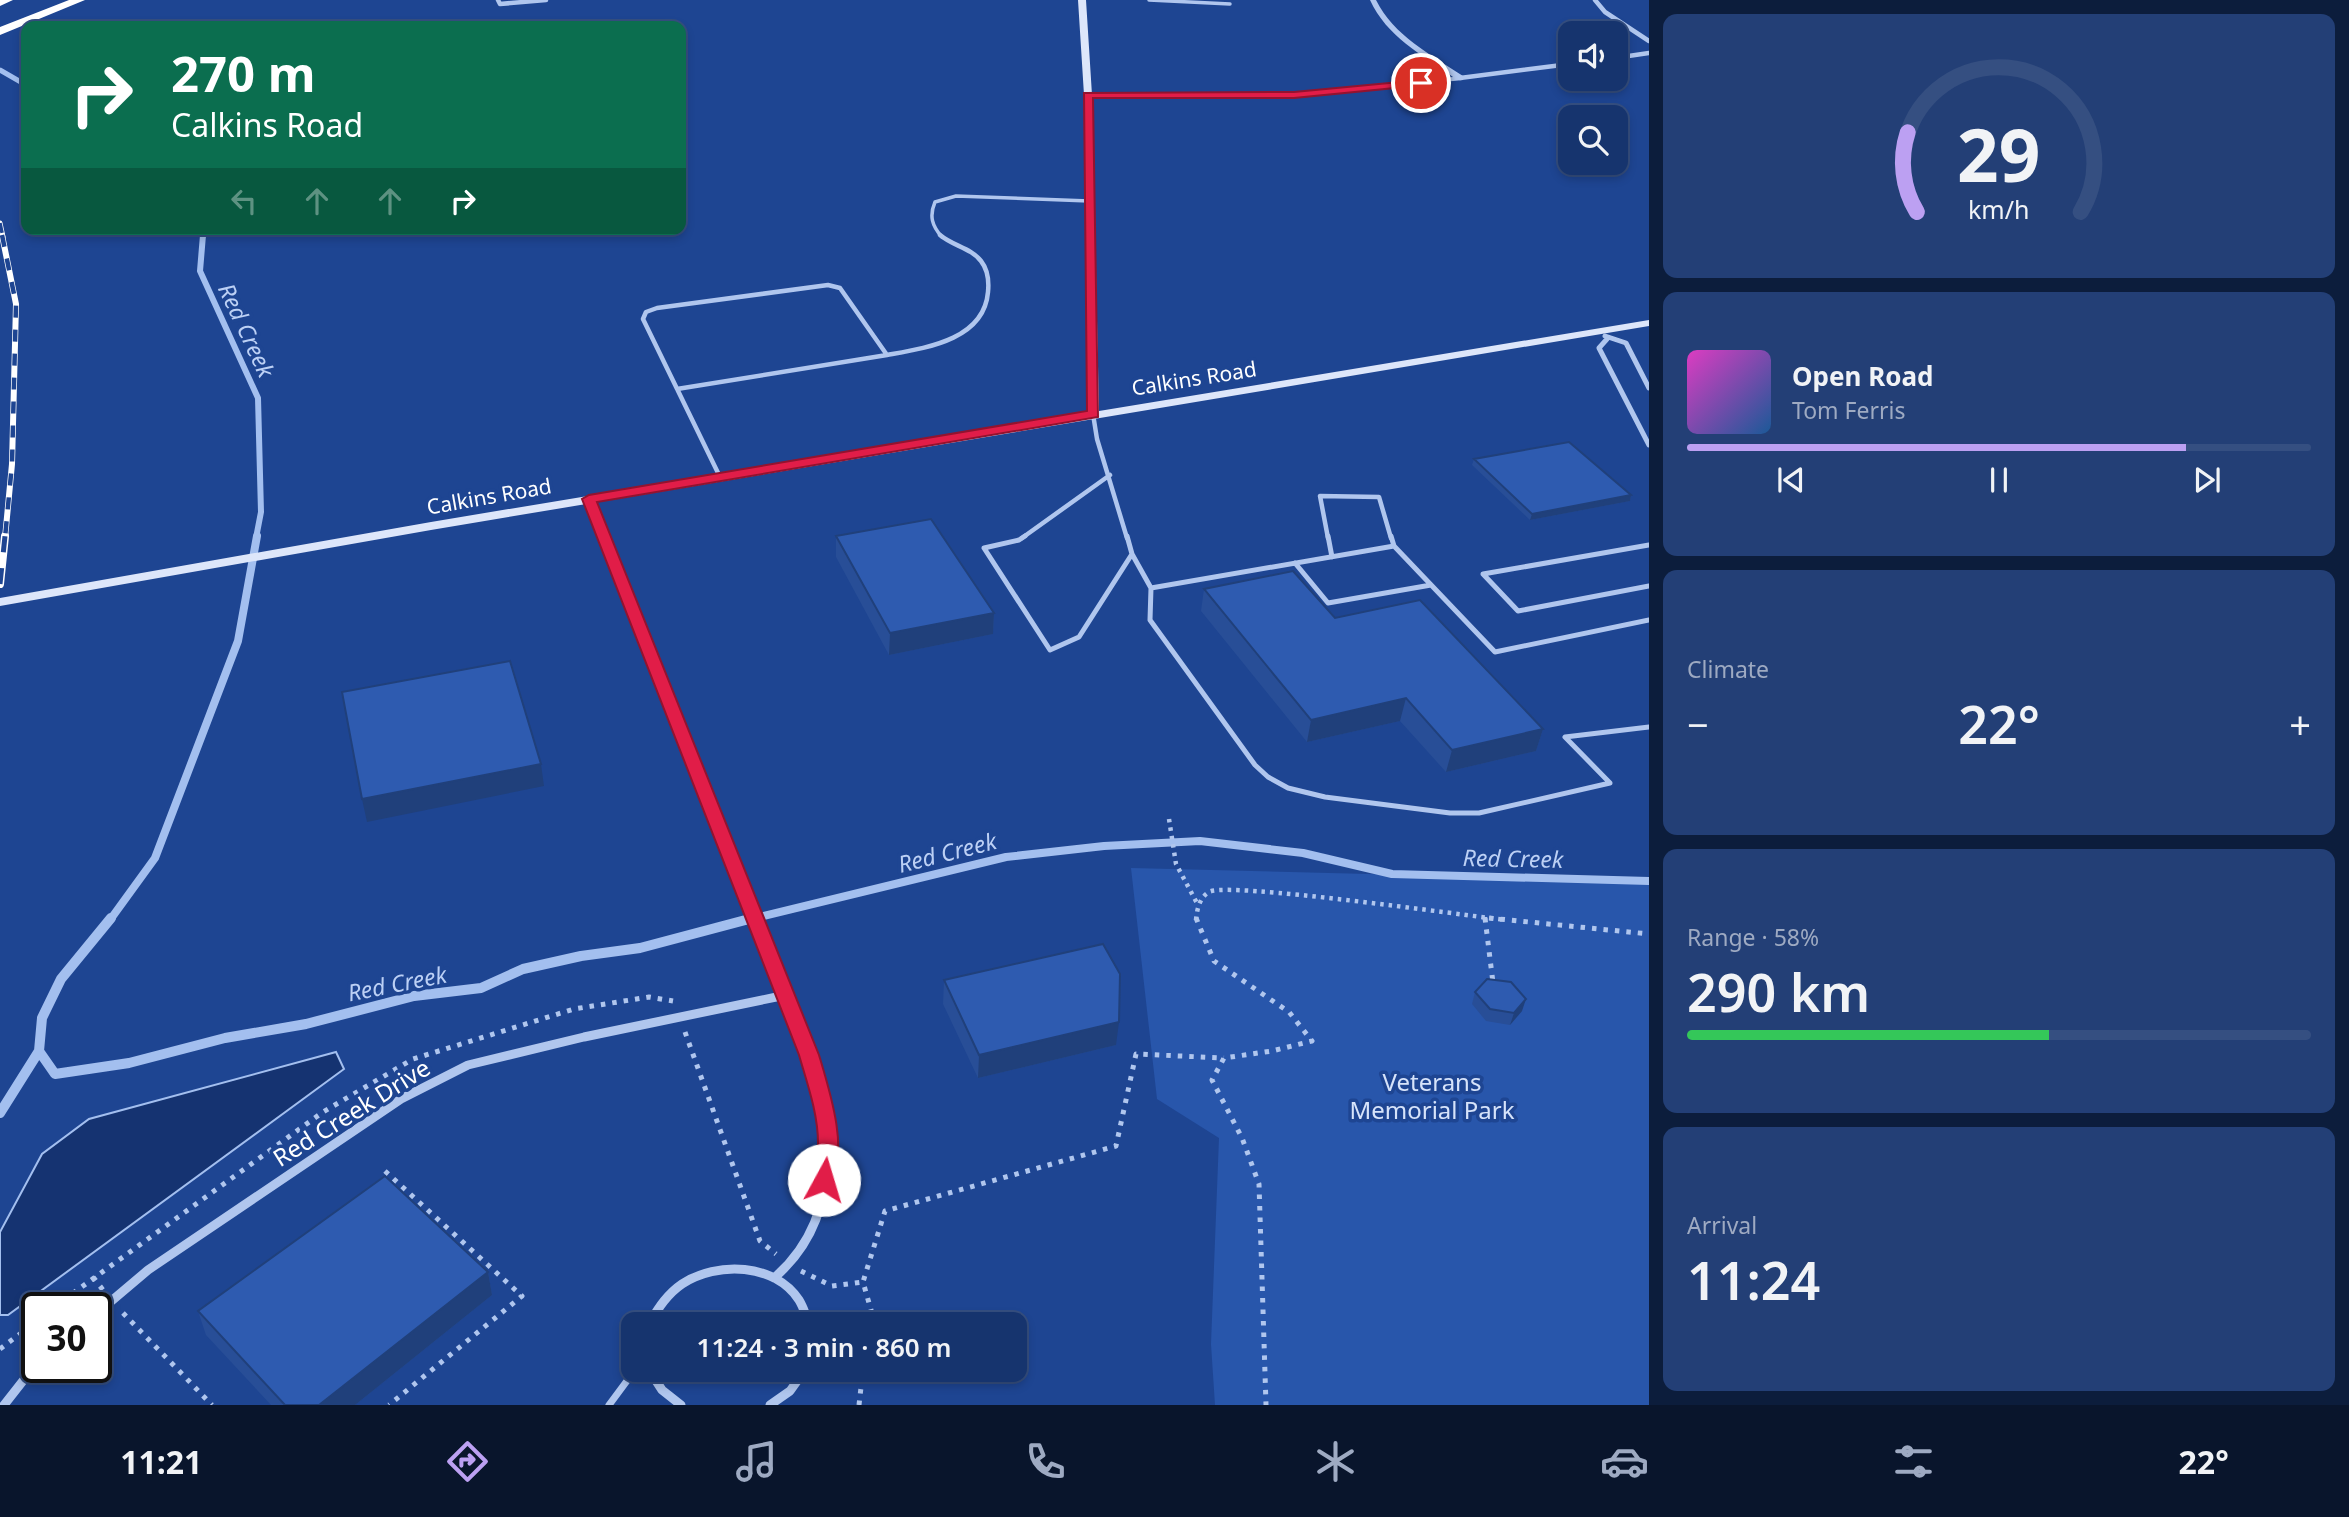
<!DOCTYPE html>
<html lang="en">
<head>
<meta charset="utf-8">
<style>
  :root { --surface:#16346e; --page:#233f76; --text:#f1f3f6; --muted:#9eaac2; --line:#354f81; --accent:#bca0f2 }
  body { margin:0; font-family:"Noto Sans",sans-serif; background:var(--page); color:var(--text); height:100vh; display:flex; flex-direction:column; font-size:26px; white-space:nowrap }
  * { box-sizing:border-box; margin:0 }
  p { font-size:23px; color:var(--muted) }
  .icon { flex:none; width:38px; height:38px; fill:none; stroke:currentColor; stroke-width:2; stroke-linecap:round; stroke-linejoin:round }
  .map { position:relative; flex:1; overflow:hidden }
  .panel { display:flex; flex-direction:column; gap:14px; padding:14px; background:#0c1d3c; width:700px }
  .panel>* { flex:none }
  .banner { position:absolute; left:21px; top:21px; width:665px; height:214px; border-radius:14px; box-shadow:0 4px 10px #0003,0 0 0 2px var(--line); background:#0b6e4f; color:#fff; overflow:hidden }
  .fabs { position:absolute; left:1558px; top:21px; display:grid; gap:14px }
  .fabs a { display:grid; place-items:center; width:70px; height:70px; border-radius:14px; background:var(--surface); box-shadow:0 4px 10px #0003,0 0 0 2px var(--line); font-size:35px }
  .speed { position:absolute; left:21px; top:1292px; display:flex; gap:14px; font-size:35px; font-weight:700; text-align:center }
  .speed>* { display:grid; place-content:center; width:91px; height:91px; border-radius:50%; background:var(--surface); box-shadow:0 4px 10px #0003,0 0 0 2px var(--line); line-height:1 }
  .speed .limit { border:4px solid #111; border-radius:10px; background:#fff; color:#111 }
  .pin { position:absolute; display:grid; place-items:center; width:60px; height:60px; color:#fff; margin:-30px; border:4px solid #fff; border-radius:50%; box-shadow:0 2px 7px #0007 }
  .me { position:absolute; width:77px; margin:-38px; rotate:6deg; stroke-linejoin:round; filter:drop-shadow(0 0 5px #0008) }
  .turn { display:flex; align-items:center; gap:24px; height:147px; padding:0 35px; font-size:32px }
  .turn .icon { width:91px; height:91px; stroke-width:2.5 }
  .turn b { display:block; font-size:49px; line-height:60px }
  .lanes { display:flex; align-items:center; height:66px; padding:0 35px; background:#0003; justify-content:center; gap:35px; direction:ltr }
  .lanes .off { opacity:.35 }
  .big { font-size:52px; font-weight:600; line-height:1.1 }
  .panel .widget { flex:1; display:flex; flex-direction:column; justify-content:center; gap:10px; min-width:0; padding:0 24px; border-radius:14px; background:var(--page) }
  .panel .dial { align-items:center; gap:0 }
  .dial svg { height:182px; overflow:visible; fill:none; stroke:var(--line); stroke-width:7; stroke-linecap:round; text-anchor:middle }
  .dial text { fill:var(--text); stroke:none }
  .song { display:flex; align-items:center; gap:21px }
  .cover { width:84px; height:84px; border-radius:10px; background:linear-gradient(135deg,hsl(310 70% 55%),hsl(210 70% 35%)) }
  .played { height:7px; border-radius:4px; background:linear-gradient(90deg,var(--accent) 80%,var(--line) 80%) }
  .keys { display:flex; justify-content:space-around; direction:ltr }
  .heat { display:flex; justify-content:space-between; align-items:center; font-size:38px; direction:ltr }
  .charge { height:10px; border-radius:5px; background:linear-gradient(90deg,#34c759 58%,var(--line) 0) }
  .trip { position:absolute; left:621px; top:1312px; width:406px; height:70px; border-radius:14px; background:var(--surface); box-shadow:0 4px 10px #0003,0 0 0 2px var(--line); font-weight:600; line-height:70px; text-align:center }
  .menu { display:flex; height:112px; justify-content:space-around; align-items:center; background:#09152c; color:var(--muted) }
  .menu .icon { width:49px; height:49px }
  .menu .active { color:var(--accent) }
  .menu b { font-size:32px; color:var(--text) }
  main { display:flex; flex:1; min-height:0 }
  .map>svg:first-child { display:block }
</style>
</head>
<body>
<main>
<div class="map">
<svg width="1649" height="1405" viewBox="0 0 1649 1405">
  <rect width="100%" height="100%" fill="#1e4592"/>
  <path fill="#2856ab" d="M1131 868 1649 881V1405H1215L1211 1344 1219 1138 1157 1099Z"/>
  <path fill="#153371" stroke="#a3bfef" stroke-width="2" d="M336 1052 344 1069 8 1315H0V1232L42 1154 89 1119Z"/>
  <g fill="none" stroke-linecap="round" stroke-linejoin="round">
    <path stroke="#a3bfef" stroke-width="5" d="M0 70 26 85
      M203 237 204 229"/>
    <path stroke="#a3bfef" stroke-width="6" d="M203 235 200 271 258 398 261 512 256 538"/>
    <path stroke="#a3bfef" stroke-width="8" d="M110 920 155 858 238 641 257 536
      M747 920 1006 857 1104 846 1200 841 1303 853 1392 874 1649 881"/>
    <path stroke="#a3bfef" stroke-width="10" d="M111 918 61 979 42 1018 39 1051 55 1074 129 1063 225 1038 306 1024 414 996 481 988 523 969 581 956 640 948 753 918
      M0 1113 39 1051"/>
    <path stroke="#b0c6ee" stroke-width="4.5" stroke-dasharray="3.5 5" stroke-linecap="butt" d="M1169 819 1176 864 1198 905
      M1485 917V920
      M1196 920C1197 910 1199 898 1209 892 1226 881 1468 916 1506 920"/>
    <path stroke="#b0c6ee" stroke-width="5" stroke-dasharray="4.5 7" stroke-linecap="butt" d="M1196 918 1214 961 1289 1012 1312 1041 1272 1051 1224 1058 1212 1080 1242 1138 1259 1184 1266 1405
      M1485 918 1493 983
      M1489 918 1649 934
      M685 1032 760 1241 776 1254
      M385 1171 522 1296 389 1405
      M801 1271 832 1286 863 1282
      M93 1277 103 1290
      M54 1307 323 1112 413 1059 574 1009 649 997 673 1001
      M123 1313 212 1405
      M869 1325 871 1310 863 1282 885 1211 1116 1146 1136 1054 1224 1058
      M0 1349 37 1321
      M859 1405 863 1370"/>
    <path stroke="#b0c6ee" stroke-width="3.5" d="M1149 0 1230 4
      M942 237C932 226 929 216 935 202L956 196 1089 201"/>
    <path stroke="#b0c6ee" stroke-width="4.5" d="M677 389 887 355
      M1093 414 1097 439 1127 538
      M720 477 643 319 646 312 657 308 828 285 840 288 887 355C926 348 984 340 988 292 989 282 988 270 981 261 971 248 953 246 940 235
      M1022 538 1110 475
      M1328 538 1320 496 1379 497 1391 538"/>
    <path stroke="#b0c6ee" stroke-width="5" d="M1025 536 1019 540 984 548 1050 650 1079 637 1132 554
      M1127 536 1132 554 1151 588 1150 620 1255 765 1268 777 1288 788 1325 797 1450 813H1479L1610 783 1565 737 1649 727
      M1328 536 1332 557
      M1391 536 1394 546
      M1649 545 1483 574 1518 611 1649 586
      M1295 563 1328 603 1431 585
      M1151 588 1394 546 1495 652 1649 620"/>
    <path stroke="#b0c6ee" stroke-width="7" d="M609 1405 635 1370"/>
    <path stroke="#b0c6ee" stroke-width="4.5" d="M498 0 500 4 546 0
      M1595 0 1605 12 1649 41
      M1615 58 1649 53
      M1460 78 1570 64"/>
    <path stroke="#b0c6ee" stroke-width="5" d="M1605 336 1626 343 1649 388
      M1607 339 1599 348 1649 445
      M589 499 604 538"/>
    <path stroke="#b0c6ee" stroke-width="7" d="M604 536 756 920"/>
    <path stroke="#b0c6ee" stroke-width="9" d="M755 918C798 1024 882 1185 774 1278
      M96 1314 148 1270 401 1099 468 1065 584 1037 786 995
      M648 1325C658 1309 666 1295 682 1284 717 1261 775 1263 799 1300 804 1308 806 1317 810 1325
      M649 1370 662 1390 681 1405
      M4 1405 37 1363
      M770 1405 790 1391 805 1370"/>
    <path fill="#b0c6ee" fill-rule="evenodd" d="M1370 0H1376C1394 36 1430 54 1463 76V80L1294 97 1201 99 1088 97 1084 95 1088 93 1201 95 1294 93 1453 77C1421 54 1387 37 1370 0Z"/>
    <path fill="#dde6fa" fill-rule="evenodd" d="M1078 0H1086L1092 95 1099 411 1649 320V326L431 530 0 606V598L431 522 1087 413 1084 95Z"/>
    <path fill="#fff" fill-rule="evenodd" d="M0 0H13L0 6Z
      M69 0H85L0 35V27Z"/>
    <defs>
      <path id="rail-far2" d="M0 223 3 237"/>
      <path id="rail-far1" d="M2 235 16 304 12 464 5 538"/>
      <path id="rail" d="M0 584 5 536"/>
    </defs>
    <use href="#rail-far2" stroke="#fff" stroke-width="5"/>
    <use href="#rail-far1" stroke="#fff" stroke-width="6"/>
    <use href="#rail" stroke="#fff" stroke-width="8"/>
    <use href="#rail-far2" stroke="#1e4592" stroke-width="3.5" stroke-dasharray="10" stroke-linecap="butt"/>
    <use href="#rail-far1" stroke="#1e4592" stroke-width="4.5" stroke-dasharray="12" stroke-linecap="butt"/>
    <use href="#rail" stroke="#1e4592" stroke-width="5" stroke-dasharray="16" stroke-linecap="butt"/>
  </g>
  <path fill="#284e97" d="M1474 459 1631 495 1630 501 1530 520 1472 465Z
    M836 536 994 613 993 634 889 655 836 557Z
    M1204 589 1335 618 1543 729 1536 751 1446 772 1400 721 1307 742 1201 611Z
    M944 980 1116 1045 978 1078 943 1004Z
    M1475 992 1522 1011 1510 1025 1486 1021 1472 1004Z
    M488 1272 492 1295 355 1405H271L206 1335 198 1311Z"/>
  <path fill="#20407b" d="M1631 495 1630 501 1530 520 1532 514Z
    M994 613 993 634 889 655 890 633Z
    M1406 698 1400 721 1307 742 1311 720Z
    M1543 729 1536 751 1446 772 1452 750Z
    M541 764 544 786 367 822 362 799Z
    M1526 999 1522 1011 1510 1025 1514 1013Z
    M1119 1022 1116 1045 978 1078 979 1055Z
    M488 1272 492 1295 355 1405H319Z"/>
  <path fill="#2e5bb0" stroke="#20407b" stroke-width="2" d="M1569 442 1631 495 1532 514 1474 459Z
    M931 519 994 613 890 633 836 536Z
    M1293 571 1335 618 1420 600 1543 729 1452 750 1406 698 1311 720 1204 589Z
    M510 661 541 764 362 799 342 692Z
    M1103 944 1120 974 1119 1022 979 1055 944 980Z
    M1487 979 1511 982 1526 999 1514 1013 1490 1009 1475 992Z
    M385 1176 488 1272 319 1405H285L198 1311Z"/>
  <path fill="#e11d48" stroke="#92132f" stroke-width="2" d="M1421 80 1425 81V85L1294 98H1093L1098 417 597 502 819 1055C830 1092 849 1150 831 1186L824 1189 816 1186C810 1173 818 1157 818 1143 818 1113 807 1083 799 1055L582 499 589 495 1087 411 1084 93 1294 92Z"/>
  <g text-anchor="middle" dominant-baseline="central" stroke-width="7" stroke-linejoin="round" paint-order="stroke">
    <g font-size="21" fill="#fff" stroke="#1e4592">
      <text transform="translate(1194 378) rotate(-9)">Calkins Road</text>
      <text transform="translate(489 496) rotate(-10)">Calkins Road</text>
    </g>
    <g font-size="23" font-style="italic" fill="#bcd0f5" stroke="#1e4592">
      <text transform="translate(247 330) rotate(65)">Red Creek</text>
      <text transform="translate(947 852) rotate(-14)">Red Creek</text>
      <text transform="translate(1513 858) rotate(1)">Red Creek</text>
      <text transform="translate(397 983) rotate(-11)">Red Creek</text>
    </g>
    <g font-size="24" fill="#d6e3fa" stroke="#1e4592">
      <text x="1432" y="1081">Veterans<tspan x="1432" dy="28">Memorial Park</tspan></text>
    </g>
    <g font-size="24" fill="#fff" stroke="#1e4592">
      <text transform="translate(351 1112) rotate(-32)">Red Creek Drive</text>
    </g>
  </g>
</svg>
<div class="fabs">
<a><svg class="icon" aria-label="sound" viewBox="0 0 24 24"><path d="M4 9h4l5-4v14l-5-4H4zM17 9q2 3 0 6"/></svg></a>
<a><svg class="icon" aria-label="search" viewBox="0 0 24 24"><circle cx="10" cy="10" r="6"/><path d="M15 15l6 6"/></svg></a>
</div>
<div class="speed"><div class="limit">30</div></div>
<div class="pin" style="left:1421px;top:83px;background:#d93025"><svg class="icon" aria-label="arrive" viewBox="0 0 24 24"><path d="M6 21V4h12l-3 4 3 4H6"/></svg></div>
<svg class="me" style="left:824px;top:1180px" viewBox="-20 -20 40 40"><circle r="19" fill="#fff"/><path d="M0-13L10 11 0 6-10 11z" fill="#e11d48"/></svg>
<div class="trip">11:24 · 3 min · 860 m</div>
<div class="banner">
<div class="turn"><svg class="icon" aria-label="right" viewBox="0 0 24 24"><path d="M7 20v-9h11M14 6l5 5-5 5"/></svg><div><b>270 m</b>Calkins Road</div></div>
<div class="lanes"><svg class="icon off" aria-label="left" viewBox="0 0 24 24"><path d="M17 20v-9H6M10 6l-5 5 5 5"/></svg><svg class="icon off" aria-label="ahead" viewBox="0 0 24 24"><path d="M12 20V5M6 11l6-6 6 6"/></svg><svg class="icon off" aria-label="ahead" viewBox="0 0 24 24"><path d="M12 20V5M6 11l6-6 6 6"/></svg><svg class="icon" aria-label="right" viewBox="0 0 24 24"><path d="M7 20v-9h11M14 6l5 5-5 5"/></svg></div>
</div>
</div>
<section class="panel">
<div class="widget dial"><svg viewBox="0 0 100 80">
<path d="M14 69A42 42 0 1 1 86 69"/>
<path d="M14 69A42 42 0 0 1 10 34" stroke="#bca0f2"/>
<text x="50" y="56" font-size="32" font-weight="700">29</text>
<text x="50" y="72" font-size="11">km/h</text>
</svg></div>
<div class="widget">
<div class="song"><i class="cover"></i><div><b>Open Road</b><p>Tom Ferris</p></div></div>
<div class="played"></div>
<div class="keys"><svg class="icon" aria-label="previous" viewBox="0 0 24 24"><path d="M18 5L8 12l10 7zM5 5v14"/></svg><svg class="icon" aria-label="pause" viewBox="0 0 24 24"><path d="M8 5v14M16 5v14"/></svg><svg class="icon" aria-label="next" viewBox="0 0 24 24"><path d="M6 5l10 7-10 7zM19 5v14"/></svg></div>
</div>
<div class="widget"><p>Climate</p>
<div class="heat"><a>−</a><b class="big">22°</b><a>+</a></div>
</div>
<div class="widget"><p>Range · 58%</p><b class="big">290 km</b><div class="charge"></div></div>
<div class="widget"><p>Arrival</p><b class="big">11:24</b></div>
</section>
</main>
<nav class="menu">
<b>11:21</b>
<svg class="icon active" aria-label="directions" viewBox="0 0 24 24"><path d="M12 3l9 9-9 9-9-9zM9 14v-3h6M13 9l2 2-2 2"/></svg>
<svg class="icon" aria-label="music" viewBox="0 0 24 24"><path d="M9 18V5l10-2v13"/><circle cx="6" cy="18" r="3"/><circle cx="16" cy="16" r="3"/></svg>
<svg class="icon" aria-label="phone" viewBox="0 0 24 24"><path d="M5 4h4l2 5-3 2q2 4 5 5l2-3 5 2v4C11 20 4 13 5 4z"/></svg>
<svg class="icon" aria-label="climate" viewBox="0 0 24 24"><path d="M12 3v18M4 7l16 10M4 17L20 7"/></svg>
<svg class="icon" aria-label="car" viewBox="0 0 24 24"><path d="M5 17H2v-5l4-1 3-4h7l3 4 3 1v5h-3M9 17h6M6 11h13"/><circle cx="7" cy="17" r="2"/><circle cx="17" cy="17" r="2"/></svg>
<svg class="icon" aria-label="filters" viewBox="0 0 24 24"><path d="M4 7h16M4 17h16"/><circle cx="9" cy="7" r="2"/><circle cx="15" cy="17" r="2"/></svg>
<b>22°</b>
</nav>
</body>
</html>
